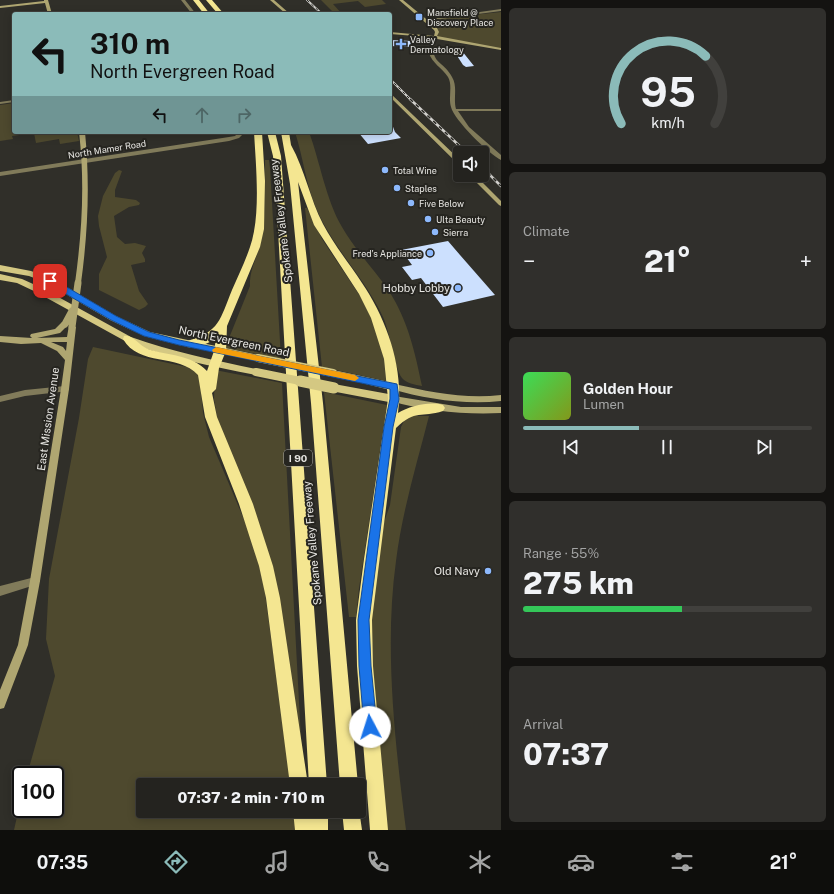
<!DOCTYPE html>
<html lang="en">
<head>
<meta charset="utf-8">
<style>
  :root { --surface:#24231f; --page:#302f2c; --text:#f1f3f6; --muted:#a3a4a4; --line:#41403d; --accent:#8bbbb9 }
  body { margin:0; font-family:"Public Sans",sans-serif; background:var(--page); color:var(--text); height:100vh; display:flex; flex-direction:column; font-size:15px; white-space:nowrap }
  * { box-sizing:border-box; margin:0 }
  p { font-size:13px; color:var(--muted) }
  .icon { flex:none; width:22px; height:22px; fill:none; stroke:currentColor; stroke-width:2; stroke-linecap:round; stroke-linejoin:round }
  .map { position:relative; flex:1; overflow:hidden }
  .panel { display:flex; flex-direction:column; gap:8px; padding:8px; background:#141311; width:333px }
  .panel>* { flex:none }
  .hud { position:absolute; left:12px; top:12px; width:380px; height:122px; border-radius:4px; box-shadow:0 2px 10px #0003,0 0 0 1px var(--line); background:#8bbbb9; color:#111; overflow:hidden }
  .controls { position:absolute; left:453px; top:146px; display:grid; gap:8px }
  .controls a { display:grid; place-items:center; width:36px; height:36px; border-radius:4px; background:var(--surface); box-shadow:0 2px 10px #0003,0 0 0 1px var(--line); font-size:20px }
  .speed { position:absolute; left:12px; top:766px; display:flex; gap:8px; font-size:20px; font-weight:700; text-align:center }
  .speed>* { display:grid; place-content:center; width:52px; height:52px; border-radius:50%; background:var(--surface); box-shadow:0 2px 10px #0003,0 0 0 1px var(--line); line-height:1 }
  .speed .limit { border:2px solid #111; border-radius:6px; background:#fff; color:#111 }
  .pin { position:absolute; display:grid; place-items:center; width:34px; height:34px; color:#fff; margin:-17px; border-radius:8px; box-shadow:0 2px 6px #0006 }
  .me { position:absolute; width:44px; margin:-22px; rotate:355deg; stroke-linejoin:round; filter:drop-shadow(0 0 3px #0008) }
  .turn { display:flex; align-items:center; gap:14px; height:84px; padding:0 12px; font-size:18px }
  .turn .icon { width:52px; height:52px; stroke-width:2.5 }
  .turn b { display:block; font-size:28px; line-height:34px }
  .lanes { display:flex; align-items:center; height:38px; padding:0 12px; background:#0003; justify-content:center; gap:20px; direction:ltr }
  .lanes .off { opacity:.35 }
  .big { font-size:30px; font-weight:800; line-height:1.1 }
  .panel .card { flex:1; display:flex; flex-direction:column; justify-content:center; gap:6px; min-width:0; padding:0 14px; border-radius:6px; background:var(--page) }
  .panel .dial { align-items:center; gap:0 }
  .dial svg { height:104px; overflow:visible; fill:none; stroke:var(--line); stroke-width:7; stroke-linecap:round; text-anchor:middle }
  .dial text { fill:var(--text); stroke:none }
  .song { display:flex; align-items:center; gap:12px }
  .cover { width:48px; height:48px; border-radius:6px; background:linear-gradient(135deg,hsl(130 70% 55%),hsl(70 70% 35%)) }
  .played { height:4px; border-radius:2px; background:linear-gradient(90deg,var(--accent) 40%,var(--line) 40%) }
  .keys { display:flex; justify-content:space-around; direction:ltr }
  .heat { display:flex; justify-content:space-between; align-items:center; font-size:22px; direction:ltr }
  .charge { height:6px; border-radius:3px; background:linear-gradient(90deg,#34c759 55%,var(--line) 0) }
  .trip { position:absolute; left:136px; top:778px; width:230px; height:40px; border-radius:4px; background:var(--surface); box-shadow:0 2px 10px #0003,0 0 0 1px var(--line); font-weight:800; line-height:40px; text-align:center }
  .tabs { display:flex; height:64px; justify-content:space-around; align-items:center; background:#0e0e0c; color:var(--muted) }
  .tabs .icon { width:28px; height:28px }
  .tabs .current { color:var(--accent) }
  .tabs b { font-size:18px; color:var(--text) }
  main { display:flex; flex:1; min-height:0 }
  .map>svg:first-child { display:block }
</style>
</head>
<body>
<main>
<div class="map">
<svg width="501" height="830" viewBox="0 0 501 830">
  <rect width="100%" height="100%" fill="#302f29"/>
  <path fill="#4e492e" d="M321 0H382L386 4 365 7 358 1 333 4 342 14H335Z
    M501 12V49L435 37 437 32 425 20Z
    M14 103V132H77L79 141 60 144 59 139 36 143 34 133 12 136 13 139 0 141V105Z
    M295 132H309C320 162 326 200 342 227 355 250 374 269 389 291 408 321 415 352 422 386 415 385 406 383 402 378 394 367 390 332 383 317 365 278 333 248 316 208 306 184 303 157 295 132Z
    M265 160H269L270 168 281 359 225 348 250 286C249 270 258 256 261 241 266 214 265 187 265 160Z
    M119 170 122 171 115 190V197L136 200 140 203 139 205 129 207 114 216 117 237 125 244 135 243 146 246 142 253 145 259V262L131 265 139 291 148 304 145 307 139 310 99 290V274L107 257 99 226 98 216 103 196 115 173Z
    M305 208H307L322 239 364 302 376 328 384 359 386 381 322 367Z
    M93 347 187 367 197 373 200 378 203 413 209 437 246 524 256 554 264 586 291 785H143V811H294L296 830H14L21 799V809H55V775H27L55 676 46 639 49 579 79 418 88 359Z
    M215 370 282 383 302 758 276 596 218 423 214 399Z
    M324 392 387 405 359 588 356 617H349Z
    M412 416H429C417 463 402 512 396 561 384 648 395 743 406 830H387L373 668 371 617 382 528 390 505 401 427 404 421Z"/>
  <path fill="#cce0fe" d="M390 40 411 41V47L390 46Z
    M454 51H462L474 66 466 67 463 65Z
    M390 119 395 132 401 138 368 144 358 132H390Z
    M448 241 460 255 495 295 443 307 421 278 412 280 402 267 412 265 401 250Z"/>
  <g fill="none" stroke-linecap="round" stroke-linejoin="round">
    <path fill="#817b5a" fill-rule="evenodd" d="M181 0H185L196 14H192Z
      M501 9V11L425 21 423 20Z
      M434 39 436 40C428 63 443 60 452 77 458 87 453 98 456 109H501V111H458L469 127 501 155V160C489 154 454 120 451 107 448 97 453 86 448 77 442 68 432 63 429 53L432 40Z
      M14 100V102L0 104V102Z
      M239 132H245L239 138 229 141 0 176V172L229 137 235 136Z
      M65 386 68 387 69 389 68 391 25 396 0 402V396L25 390Z
      M35 577 38 578 40 581 38 584 0 596V586Z"/>
    <path fill="#afa671" fill-rule="evenodd" d="M44 0H48L52 14H48L45 3 0 8V6L44 1Z
      M270 0H274L290 14H286Z
      M399 0H403L437 28 439 32 437 36 501 48V50L437 39 434 41 432 40 433 38 428 37 390 34V32L434 36 435 32 434 30Z
      M390 93 460 160V165L458 164 390 97Z
      M79 132H85C90 183 88 232 81 283L78 285 75 283C82 232 85 183 79 132Z
      M469 175H475L501 201V206L499 205Z
      M62 322H65L69 324 60 333 37 338 67 337 69 325H72L76 327 69 389 40 581 28 645 4 708 0 709V690L18 645 30 581 61 389 65 360 57 351 41 343 21 344 0 342V336L32 338 30 336 31 334 55 329ZM51 342H67L66 351 63 347Z
      M394 384C430 392 464 399 501 395V401C465 405 426 399 391 389L390 387 391 385Z
      M394 396 461 407H501V413C467 415 424 411 391 401L390 399Z"/>
    <path fill="#d4c882" fill-rule="evenodd" d="M0 265 31 271 53 279 116 316 150 332 258 355 263 358 258 361 179 345 144 336 110 320 47 283 29 276 0 271Z
      M0 274 22 279 42 288 131 337C172 352 214 360 256 369L261 372 256 375C211 366 167 358 125 341L36 292 17 283 0 280Z
      M333 370 394 383 399 387 394 391 330 375 328 373 330 371Z
      M334 384 394 395 397 396 399 399 397 402 394 403 331 391 329 388Z"/>
    <path fill="#f4e691" fill-rule="evenodd" d="M193 0H199L210 14H204Z
      M206 0H212L224 14H218Z
      M254 132H262L265 181 264 229 260 247 227 326 226 351 219 368 216 389 212 393 217 417 253 504 273 566 280 598 308 785H290L266 598 259 566 239 504 205 417 198 375C178 353 139 367 123 339L124 336C133 334 139 346 148 349 168 356 191 354 207 371L214 351 216 339C208 343 196 349 187 347L186 344 187 341C220 332 220 319 232 290 238 276 245 262 250 247 261 216 256 166 254 132Z
      M267 132H275L281 156 327 785H309L276 194 273 156Z
      M281 132H289L291 145C305 170 310 199 323 224 334 245 349 263 362 283 387 320 404 368 398 413 410 406 430 401 443 405L445 408 443 411C421 418 416 409 396 428L372 620 373 666 388 830H370L357 666 356 620 364 559 388 399 384 359 371 318 359 294 314 225 298 182 323 403 358 785H340L311 403 290 184Z
      M359 809 362 830H344L342 811H359Z
      M293 811H328V830H295Z"/>
    <defs>
      <path id="rail-far1" d="M307 0 322 14
        M390 79 411 100"/>
      <path id="rail" d="M410 99 467 153
        M482 167 501 186"/>
    </defs>
    <use href="#rail-far1" stroke="#d1d0cc" stroke-width="2"/>
    <use href="#rail" stroke="#d1d0cc" stroke-width="2.5"/>
    <use href="#rail-far1" stroke="#262520" stroke-width="1" stroke-dasharray="3" stroke-linecap="butt"/>
    <use href="#rail" stroke="#262520" stroke-width="1.5" stroke-dasharray="4" stroke-linecap="butt"/>
    <path stroke="#afa671" stroke-width="7" d="M65 324 72 311
      M72 327 78 283"/>
    <path stroke="#d4c882" stroke-width="8" d="M258 358 333 373
      M256 372 305 382"/>
    <path stroke="#d4c882" stroke-width="11" d="M300 381 334 388"/>
  </g>
  <path fill="#1a73e8" stroke="#114b97" d="M47 279H53L116 316 149 332 179 340 397 384 399 399 393 427 369 620 371 666 377 727 375 732 370 734 366 732 364 727 359 666 358 620 384 427 390 399V389L179 345 144 336 111 320 47 283Z"/>
  <path fill="#f59e0b" d="M216 347 355 375 359 378 355 381 213 352 212 350Z"/>
  <g fill="#8db9fc" stroke="#262520" stroke-width="1.5">
    <rect x="415" y="13" width="8" height="8" rx="2"/>
    <path d="M399 38h4v4h4v4h-4v4h-4v-4h-4v-4h4z"/>
    <circle cx="385" cy="170" r="4"/>
    <circle cx="397" cy="188" r="4"/>
    <circle cx="411" cy="203" r="4"/>
    <circle cx="428" cy="219" r="4"/>
    <circle cx="435" cy="232" r="4"/>
    <circle cx="430" cy="253" r="4"/>
    <circle cx="458" cy="288" r="4"/>
    <circle cx="488" cy="571" r="4"/>
  </g>
  <g text-anchor="middle" dominant-baseline="central" stroke-width="4" stroke-linejoin="round" paint-order="stroke">
    <g font-size="9" fill="#e7e6e2" stroke="#262520" text-anchor="start">
      <text x="427" y="12">Mansfield @<tspan x="427" dy="10">Discovery Place</tspan></text>
      <text x="410" y="39">Valley<tspan x="410" dy="10">Dermatology</tspan></text>
      <text x="393" y="170">Total Wine</text>
      <text x="405" y="188">Staples</text>
      <text x="419" y="203">Five Below</text>
      <text x="436" y="219">Ulta Beauty</text>
      <text x="443" y="232">Sierra</text>
      <text x="422" y="253" text-anchor="end">Fred's Appliance</text>
    </g>
    <g font-size="9" fill="#e7e6e2" stroke="#262520">
      <text transform="translate(107 149) rotate(-9)">North Mamer Road</text>
    </g>
    <rect fill="#262520" stroke="#adaca8" stroke-width="1" x="284" y="450" width="28" height="16" rx="3"/>
    <g font-size="10" font-weight="bold" fill="#e7e6e2">
      <text x="298" y="458">I 90</text>
    </g>
    <g font-size="11" fill="#e7e6e2" stroke="#262520">
      <text transform="translate(281 221) rotate(-97)">Spokane Valley Freeway</text>
      <text transform="translate(234 341) rotate(12)">North Evergreen Road</text>
      <text transform="translate(48 419) rotate(-82)">East Mission Avenue</text>
      <text transform="translate(312 543) rotate(-95)">Spokane Valley Freeway</text>
    </g>
    <g font-size="11" fill="#e7e6e2" stroke="#262520" text-anchor="end">
      <text x="450" y="288">Hobby Lobby</text>
      <text x="480" y="571">Old Navy</text>
    </g>
  </g>
</svg>
<div class="controls">
<a><svg class="icon" aria-label="sound" viewBox="0 0 24 24"><path d="M4 9h4l5-4v14l-5-4H4zM17 9q2 3 0 6"/></svg></a>
</div>
<div class="speed"><div class="limit">100</div></div>
<div class="pin" style="left:50px;top:281px;background:#d93025"><svg class="icon" aria-label="arrive" viewBox="0 0 24 24"><path d="M6 21V4h12l-3 4 3 4H6"/></svg></div>
<svg class="me" style="left:370px;top:727px" viewBox="-20 -20 40 40"><circle r="19" fill="#fff"/><path d="M0-13L10 11 0 6-10 11z" fill="#1a73e8"/></svg>
<div class="trip">07:37 · 2 min · 710 m</div>
<div class="hud">
<div class="turn"><svg class="icon" aria-label="left" viewBox="0 0 24 24"><path d="M17 20v-9H6M10 6l-5 5 5 5"/></svg><div><b>310 m</b>North Evergreen Road</div></div>
<div class="lanes"><svg class="icon" aria-label="left" viewBox="0 0 24 24"><path d="M17 20v-9H6M10 6l-5 5 5 5"/></svg><svg class="icon off" aria-label="ahead" viewBox="0 0 24 24"><path d="M12 20V5M6 11l6-6 6 6"/></svg><svg class="icon off" aria-label="right" viewBox="0 0 24 24"><path d="M7 20v-9h11M14 6l5 5-5 5"/></svg></div>
</div>
</div>
<section class="panel">
<div class="card dial"><svg viewBox="0 0 100 80">
<path d="M14 69A42 42 0 1 1 86 69"/>
<path d="M14 69A42 42 0 0 1 79 17" stroke="#8bbbb9"/>
<text x="50" y="56" font-size="32" font-weight="700">95</text>
<text x="50" y="72" font-size="11">km/h</text>
</svg></div>
<div class="card"><p>Climate</p>
<div class="heat"><a>−</a><b class="big">21°</b><a>+</a></div>
</div>
<div class="card">
<div class="song"><i class="cover"></i><div><b>Golden Hour</b><p>Lumen</p></div></div>
<div class="played"></div>
<div class="keys"><svg class="icon" aria-label="previous" viewBox="0 0 24 24"><path d="M18 5L8 12l10 7zM5 5v14"/></svg><svg class="icon" aria-label="pause" viewBox="0 0 24 24"><path d="M8 5v14M16 5v14"/></svg><svg class="icon" aria-label="next" viewBox="0 0 24 24"><path d="M6 5l10 7-10 7zM19 5v14"/></svg></div>
</div>
<div class="card"><p>Range · 55%</p><b class="big">275 km</b><div class="charge"></div></div>
<div class="card"><p>Arrival</p><b class="big">07:37</b></div>
</section>
</main>
<nav class="tabs">
<b>07:35</b>
<svg class="icon current" aria-label="directions" viewBox="0 0 24 24"><path d="M12 3l9 9-9 9-9-9zM9 14v-3h6M13 9l2 2-2 2"/></svg>
<svg class="icon" aria-label="music" viewBox="0 0 24 24"><path d="M9 18V5l10-2v13"/><circle cx="6" cy="18" r="3"/><circle cx="16" cy="16" r="3"/></svg>
<svg class="icon" aria-label="phone" viewBox="0 0 24 24"><path d="M5 4h4l2 5-3 2q2 4 5 5l2-3 5 2v4C11 20 4 13 5 4z"/></svg>
<svg class="icon" aria-label="climate" viewBox="0 0 24 24"><path d="M12 3v18M4 7l16 10M4 17L20 7"/></svg>
<svg class="icon" aria-label="car" viewBox="0 0 24 24"><path d="M5 17H2v-5l4-1 3-4h7l3 4 3 1v5h-3M9 17h6M6 11h13"/><circle cx="7" cy="17" r="2"/><circle cx="17" cy="17" r="2"/></svg>
<svg class="icon" aria-label="filters" viewBox="0 0 24 24"><path d="M4 7h16M4 17h16"/><circle cx="9" cy="7" r="2"/><circle cx="15" cy="17" r="2"/></svg>
<b>21°</b>
</nav>
</body>
</html>
